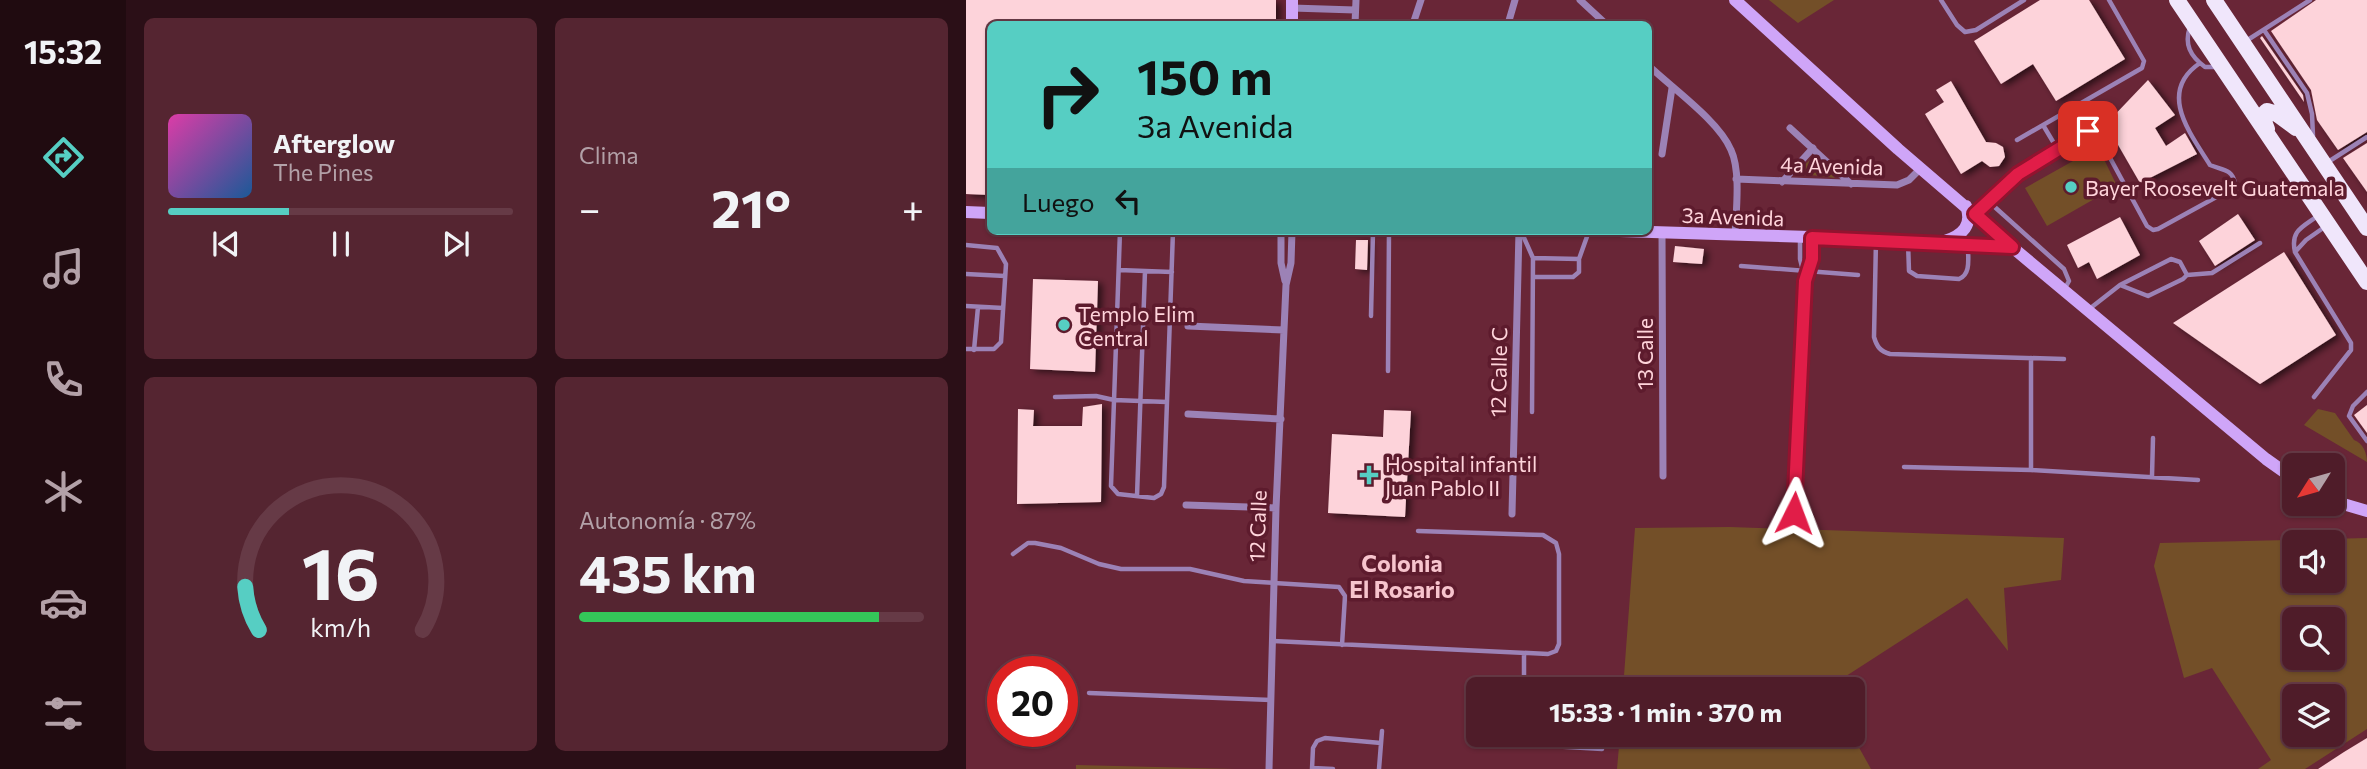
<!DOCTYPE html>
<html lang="es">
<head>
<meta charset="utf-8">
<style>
  :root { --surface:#4f1c29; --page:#552531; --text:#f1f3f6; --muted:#b3a1a8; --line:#663a46; --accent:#56cec3 }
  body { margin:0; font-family:Commissioner,sans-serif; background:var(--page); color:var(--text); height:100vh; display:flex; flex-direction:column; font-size:26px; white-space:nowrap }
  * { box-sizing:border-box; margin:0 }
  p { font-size:23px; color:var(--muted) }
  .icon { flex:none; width:38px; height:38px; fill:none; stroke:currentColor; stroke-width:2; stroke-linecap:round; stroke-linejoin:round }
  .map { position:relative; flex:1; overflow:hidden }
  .drawer { display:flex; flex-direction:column; gap:18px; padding:18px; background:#2b0f17; width:840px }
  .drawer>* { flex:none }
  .guide { position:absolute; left:21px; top:21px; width:665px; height:214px; border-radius:10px; box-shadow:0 2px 5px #0004,0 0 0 2px var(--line); background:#56cec3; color:#111; overflow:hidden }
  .needle { width:46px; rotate:233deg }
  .tools { position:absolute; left:1316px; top:453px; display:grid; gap:14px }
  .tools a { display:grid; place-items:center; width:63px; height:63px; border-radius:10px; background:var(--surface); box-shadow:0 2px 5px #0004,0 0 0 2px var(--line); font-size:35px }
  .speed { position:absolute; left:21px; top:656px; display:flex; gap:14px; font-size:35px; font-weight:700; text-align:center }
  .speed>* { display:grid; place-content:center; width:91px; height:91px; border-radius:50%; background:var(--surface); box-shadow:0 2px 5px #0004,0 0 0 2px var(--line); line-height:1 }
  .speed .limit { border:10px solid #d22; background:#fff; color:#111 }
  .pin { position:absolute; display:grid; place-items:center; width:60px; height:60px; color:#fff; margin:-30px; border-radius:14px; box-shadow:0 4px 10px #0006 }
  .me { position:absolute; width:77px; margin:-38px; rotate:3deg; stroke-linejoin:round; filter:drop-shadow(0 0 5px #0008) }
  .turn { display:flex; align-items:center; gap:24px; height:147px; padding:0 35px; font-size:32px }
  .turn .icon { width:91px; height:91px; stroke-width:2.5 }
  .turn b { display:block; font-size:49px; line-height:60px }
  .then { display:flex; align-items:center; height:66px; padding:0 35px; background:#0003; gap:14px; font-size:26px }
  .big { font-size:52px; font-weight:700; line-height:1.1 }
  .drawer .tile { flex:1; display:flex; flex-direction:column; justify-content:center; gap:10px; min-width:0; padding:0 24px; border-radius:10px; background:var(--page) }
  .drawer .dial { align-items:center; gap:0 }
  .dial svg { height:182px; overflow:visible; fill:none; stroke:var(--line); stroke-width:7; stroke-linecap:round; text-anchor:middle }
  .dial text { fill:var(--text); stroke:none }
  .song { display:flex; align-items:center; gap:21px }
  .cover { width:84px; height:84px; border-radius:10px; background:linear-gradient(135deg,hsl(320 70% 55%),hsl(210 70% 35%)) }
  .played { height:7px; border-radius:4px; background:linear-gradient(90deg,var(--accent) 35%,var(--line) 35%) }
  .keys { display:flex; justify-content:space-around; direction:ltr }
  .heat { display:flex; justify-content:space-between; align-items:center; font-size:38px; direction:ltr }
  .charge { height:10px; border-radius:5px; background:linear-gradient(90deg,#34c759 87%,var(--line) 0) }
  .drawer .tiles { flex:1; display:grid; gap:18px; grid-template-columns:repeat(2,1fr) }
  .trip { position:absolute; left:500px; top:677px; width:399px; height:70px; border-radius:10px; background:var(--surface); box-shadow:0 2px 5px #0004,0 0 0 2px var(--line); font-weight:700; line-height:70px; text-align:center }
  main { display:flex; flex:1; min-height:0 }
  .menu { display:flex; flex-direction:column; width:126px; justify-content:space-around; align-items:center; background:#200b10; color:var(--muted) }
  .menu .icon { width:49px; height:49px }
  .menu .current { color:var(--accent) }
  .menu b { font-size:32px; color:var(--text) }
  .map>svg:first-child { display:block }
</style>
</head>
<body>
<main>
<nav class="menu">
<b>15:32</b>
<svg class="icon current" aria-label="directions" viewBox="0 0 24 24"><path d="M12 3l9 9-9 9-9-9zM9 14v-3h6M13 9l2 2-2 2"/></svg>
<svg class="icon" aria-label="music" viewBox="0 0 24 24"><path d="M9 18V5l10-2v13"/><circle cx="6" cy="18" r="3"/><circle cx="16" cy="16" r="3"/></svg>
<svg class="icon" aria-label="phone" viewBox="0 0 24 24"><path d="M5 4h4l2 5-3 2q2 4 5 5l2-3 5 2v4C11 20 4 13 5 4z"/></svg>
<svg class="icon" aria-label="climate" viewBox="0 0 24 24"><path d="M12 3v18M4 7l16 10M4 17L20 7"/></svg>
<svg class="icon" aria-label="car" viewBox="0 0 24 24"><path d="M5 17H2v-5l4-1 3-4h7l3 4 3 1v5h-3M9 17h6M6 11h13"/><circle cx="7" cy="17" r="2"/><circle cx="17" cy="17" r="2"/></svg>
<svg class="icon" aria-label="filters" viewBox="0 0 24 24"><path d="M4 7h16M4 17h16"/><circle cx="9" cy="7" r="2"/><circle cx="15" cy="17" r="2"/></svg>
</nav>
<section class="drawer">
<div class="tiles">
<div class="tile">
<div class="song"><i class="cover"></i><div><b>Afterglow</b><p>The Pines</p></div></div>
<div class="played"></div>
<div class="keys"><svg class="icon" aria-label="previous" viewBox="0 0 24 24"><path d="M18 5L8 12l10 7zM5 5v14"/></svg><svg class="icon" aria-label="pause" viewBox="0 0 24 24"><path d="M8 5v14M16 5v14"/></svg><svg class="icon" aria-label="next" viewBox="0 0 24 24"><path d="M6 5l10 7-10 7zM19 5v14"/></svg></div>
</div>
<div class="tile"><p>Clima</p>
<div class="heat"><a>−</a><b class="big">21°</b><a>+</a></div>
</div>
<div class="tile dial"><svg viewBox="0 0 100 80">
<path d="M14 69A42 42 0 1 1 86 69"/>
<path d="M14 69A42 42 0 0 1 8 50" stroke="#56cec3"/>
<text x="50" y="56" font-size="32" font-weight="700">16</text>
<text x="50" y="72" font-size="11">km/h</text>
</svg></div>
<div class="tile"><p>Autonomía · 87%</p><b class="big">435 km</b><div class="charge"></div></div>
</div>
</section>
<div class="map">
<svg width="1401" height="769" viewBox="0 0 1401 769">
  <defs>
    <filter id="shadow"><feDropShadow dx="4.5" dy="2.5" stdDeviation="3.5" flood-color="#0009"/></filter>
  </defs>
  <rect width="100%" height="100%" fill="#692637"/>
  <path fill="#734f28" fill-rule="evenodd" d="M803 0H868L832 23Z
    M1132 147 1151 186 1081 226 1059 188Z
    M847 157 869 178 830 173Z
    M1352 409 1369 413 1388 440C1397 443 1401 453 1401 462L1338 425Z
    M764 527 1098 538 1095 580 1038 588 1042 651 1001 598 860 689H657L669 528Z
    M1401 538V729L1339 769H1292L1305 760 1246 668 1218 678 1188 566 1194 543ZM1328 542H1367V581H1328ZM1328 620H1367V658H1328ZM1328 696H1367V735H1328Z
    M654 735H886L905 769H651Z
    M110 765 270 769H110Z"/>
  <path fill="#fdd3da" filter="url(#shadow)" d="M0 0H310V24H24V195L0 194Z
    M1074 0H1123L1159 59 1090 101 1067 64 1035 84 1008 41Z
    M1350 0H1401V132L1372 150 1351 120 1345 90 1305 31Z
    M1296 36 1337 95 1338 102 1294 38Z
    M1182 80 1209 115 1189 128 1200 146 1219 133 1231 154 1174 183 1140 124Z
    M985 81 1020 142 1030 143 1037 147 1039 157 1033 166 1024 167 1016 161 995 174 959 114 978 102 970 90Z
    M1401 143V192L1377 158Z
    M1272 214 1289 240 1249 266 1233 241Z
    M1154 217 1174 255 1131 279 1123 262 1112 268 1101 245Z
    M390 240H402L401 270 389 269Z
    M709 246 738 249 736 264 707 262Z
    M1318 252 1370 335 1294 384 1207 323Z
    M67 279 132 281 129 372 64 369Z
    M136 404 135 502 51 504 52 409 68 410 67 426H116L117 407Z
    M1401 405V433L1388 415Z
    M418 410 445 411 439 517 362 513 366 434 417 437Z
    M1401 738V769H1352L1378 752Z"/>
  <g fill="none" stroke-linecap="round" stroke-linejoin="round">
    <path stroke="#9c82b6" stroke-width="4.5" d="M975 0 991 25 999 32 1010 30 1058 0
      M1224 27C1218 44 1224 56 1239 67H1249
      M1298 30 1341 93 1346 114 1347 136
      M1280 41 1344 0
      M1077 125 1092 150
      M1051 140 1176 68 1178 61 1143 0
      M1362 162 1401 137
      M1022 201 1098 269 1103 281 1098 290
      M1010 213 1052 174 1126 131 1130 132 1181 226 1187 230 1192 229 1265 189 1269 184C1267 169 1256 170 1244 165 1224 133 1191 92 1234 63
      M154 231 145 486 152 494 188 498 195 494 198 487 207 231
      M555 231 567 258 613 259
      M834 238V259L837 271
      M910 240 908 337C911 347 914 351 924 354L1098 359
      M942 242 943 271 951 276 993 279C1005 274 1002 259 1002 248
      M0 245 31 248 40 264 35 342 28 349H0
      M1329 252 1340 240 1360 226
      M775 266 892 275
      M153 270 206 272
      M0 274 39 276
      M1221 275 1246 273 1294 243
      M568 277H607L613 272V259L623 231
      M0 306 37 308
      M1122 310 1154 285 1205 259 1214 262 1221 275 1217 279 1182 296 1154 285
      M405 316 407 231
      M8 350 12 307
      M422 371 423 231
      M1401 392 1387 406 1383 416 1401 441
      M89 397 130 396 148 400 201 402
      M1348 397 1385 350V343L1329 252C1324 230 1337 227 1353 215
      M566 412 567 258
      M938 467 1065 470 1232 480
      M1065 470V358
      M1186 476 1187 438
      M171 496 179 271
      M828 513 839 281 846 259V239
      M47 554 62 543H69L95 548 133 564 155 569H224L278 581 373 587 379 596 376 645
      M307 641 582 654 590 651 593 644V554L590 543 577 535 452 531
      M558 690V653
      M123 693 305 700
      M543 735 544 742 548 744 636 749
      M347 768 367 769
      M346 769 347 748 351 741 359 738 415 743
      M413 769 416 731"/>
    <path stroke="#9c82b6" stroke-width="7" d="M614 0 640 24
      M326 8 389 10
      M389 24 390 0
      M447 24 455 0
      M542 24 549 0
      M682 65C706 88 753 121 765 150 775 171 770 212 769 236
      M824 128 885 184
      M696 154 706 88
      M770 179 931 185 943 180 955 168
      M816 182 847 148
      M315 231V263L319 281
      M696 232 697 476
      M222 326 318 330
      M222 414 315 419
      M220 505 310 508
      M546 514 553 231
      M303 769 310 508 320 285 325 263 326 231"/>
    <path stroke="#cfa5f8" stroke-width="12" d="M769 0 932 149 1046 247 1300 459 1328 479
      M326 24V0
      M0 212 24 213
      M654 231 910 239 1046 247
      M979 241C997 235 1007 225 1000 206
      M1367 501 1401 511"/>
    <path stroke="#f0e6fb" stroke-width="16" d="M1211 0 1401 282
      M1248 0 1401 228
      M1301 129 1296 116 1301 111 1311 114 1330 128"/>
  </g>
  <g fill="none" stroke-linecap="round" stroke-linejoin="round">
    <defs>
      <path id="route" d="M828 513 839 281 846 259V238L1046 247 1009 214 1052 174 1122 131"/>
    </defs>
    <use href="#route" stroke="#92132f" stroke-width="18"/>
    <use href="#route" stroke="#e11d48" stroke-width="12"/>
  </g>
  <g fill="#56cec3" stroke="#5d1b2d" stroke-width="2.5">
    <circle cx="1105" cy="187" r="7"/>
    <circle cx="98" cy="325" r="7"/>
    <path d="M399.5 464.5h7v7h7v7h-7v7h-7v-7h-7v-7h7z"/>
  </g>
  <g text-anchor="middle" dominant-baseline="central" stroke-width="7" stroke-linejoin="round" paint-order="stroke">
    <g font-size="21" fill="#ffd4db" stroke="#5d1b2d">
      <text transform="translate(866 165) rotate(2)">4a Avenida</text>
      <text transform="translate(767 216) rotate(2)">3a Avenida</text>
      <text transform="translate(678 354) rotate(-90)">13 Calle</text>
      <text transform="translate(532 372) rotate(-89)">12 Calle C</text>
      <text transform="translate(291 526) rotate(-88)">12 Calle</text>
    </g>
    <g font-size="21" fill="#ffd4db" stroke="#5d1b2d" text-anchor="start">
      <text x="1119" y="187">Bayer Roosevelt Guatemala</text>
      <text x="112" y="313">Templo Elim<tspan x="112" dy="24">Central</tspan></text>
      <text x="419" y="463">Hospital infantil<tspan x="419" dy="24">Juan Pablo II</tspan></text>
    </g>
    <g font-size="23" font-weight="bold" fill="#f7c4cd" stroke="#5d1b2d">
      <text x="436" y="563">Colonia<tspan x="436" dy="26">El Rosario</tspan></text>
    </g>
  </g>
</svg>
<div class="tools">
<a><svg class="needle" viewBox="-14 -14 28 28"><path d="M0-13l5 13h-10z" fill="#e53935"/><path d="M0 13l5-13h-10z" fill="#b3a1a8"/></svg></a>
<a><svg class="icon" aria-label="sound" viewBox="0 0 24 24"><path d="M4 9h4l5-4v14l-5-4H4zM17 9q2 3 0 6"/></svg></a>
<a><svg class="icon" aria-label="search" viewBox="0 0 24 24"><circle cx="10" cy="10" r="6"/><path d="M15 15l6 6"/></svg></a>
<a><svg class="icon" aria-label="layers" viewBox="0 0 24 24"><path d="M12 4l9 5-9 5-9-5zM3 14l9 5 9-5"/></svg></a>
</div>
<div class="speed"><div class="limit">20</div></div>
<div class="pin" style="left:1122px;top:131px;background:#d93025"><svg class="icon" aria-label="arrive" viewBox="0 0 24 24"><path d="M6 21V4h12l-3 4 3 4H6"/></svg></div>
<svg class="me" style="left:828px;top:513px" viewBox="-20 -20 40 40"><path d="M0-17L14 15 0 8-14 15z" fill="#e11d48" stroke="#fff" stroke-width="4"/></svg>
<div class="trip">15:33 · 1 min · 370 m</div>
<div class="guide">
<div class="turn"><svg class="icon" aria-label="right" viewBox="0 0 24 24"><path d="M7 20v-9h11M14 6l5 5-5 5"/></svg><div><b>150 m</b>3a Avenida</div></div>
<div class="then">Luego<svg class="icon" aria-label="left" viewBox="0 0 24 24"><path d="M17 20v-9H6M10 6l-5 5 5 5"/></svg></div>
</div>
</div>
</main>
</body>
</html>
